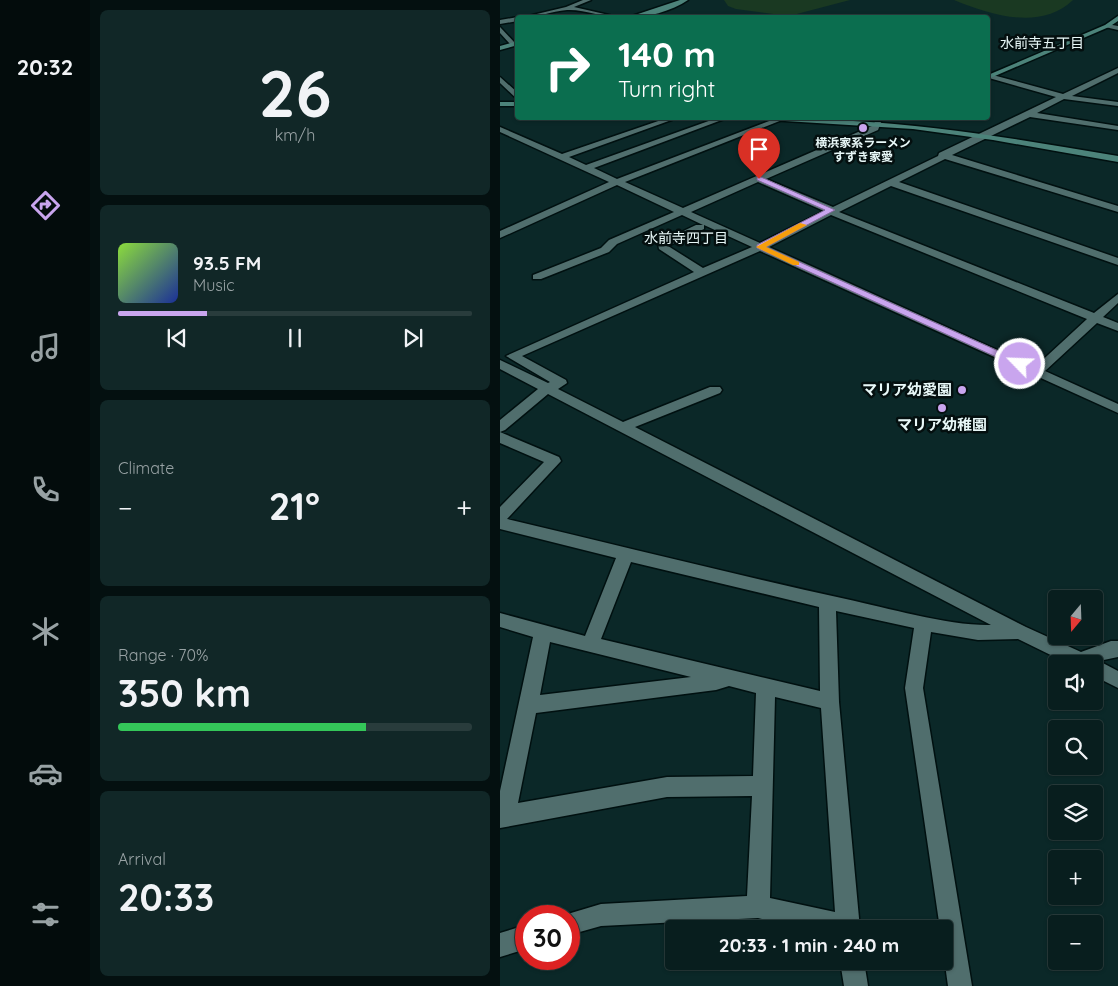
<!DOCTYPE html>
<meta charset="utf-8">
<style>
:root{--surface:#081e1e;--page:#112727;--text:#f1f3f6;--muted:#98a2a4;--line:#293c3c;--accent:#c9a5ee}
body{margin:0;font-family:Quicksand,"Noto Sans JP",sans-serif;background:var(--page);color:var(--text);height:100vh;display:flex;flex-direction:column;font-size:19px;white-space:nowrap}
*{box-sizing:border-box;margin:0}
p{font-size:16px;color:var(--muted)}
.icon{flex:none;width:28px;height:28px;fill:none;stroke:currentColor;stroke-width:2;stroke-linecap:round;stroke-linejoin:round}
.map{position:relative;flex:1;overflow:hidden}
.drawer{display:flex;flex-direction:column;gap:10px;padding:10px;background:#041010;width:410px}
.drawer>*{flex:none}
.top-card{position:absolute;left:15px;top:15px;width:475px;height:105px;border-radius:5px;box-shadow:0 1px 4px #0004,0 0 0 1px var(--line);background:#0b6e4f;color:#fff;overflow:hidden}
.needle{width:32px;rotate:199deg}
.buttons{position:absolute;left:548px;top:590px;display:grid;gap:10px}
.buttons a{display:grid;place-items:center;width:55px;height:55px;border-radius:5px;background:var(--surface);box-shadow:0 1px 4px #0004,0 0 0 1px var(--line);font-size:25px}
.speed{position:absolute;left:15px;top:905px;display:flex;gap:10px;font-size:25px;font-weight:700;text-align:center}
.speed>*{display:grid;place-content:center;width:65px;height:65px;border-radius:50%;background:var(--surface);box-shadow:0 1px 4px #0004,0 0 0 1px var(--line);line-height:1}
.speed .limit{border:8px solid #d22;background:#fff;color:#111}
.pin{position:absolute;display:grid;place-items:center;width:42px;height:42px;color:#fff;margin:-51px -21px;border-radius:50% 50% 50% 0;rotate:-45deg;box-shadow:0 0 5px #0007}
.pin .icon{rotate:45deg}
.me{position:absolute;width:55px;margin:-28px;rotate:294deg;stroke-linejoin:round;filter:drop-shadow(0 0 4px #0008)}
.turn{display:flex;align-items:center;gap:18px;height:105px;padding:0 20px;font-size:22px}
.turn .icon{width:65px;height:65px;stroke-width:2.5}
.turn b{display:block;font-size:35px;line-height:42px}
.big{font-size:38px;font-weight:700;line-height:1.1}
.drawer .card{flex:1;display:flex;flex-direction:column;justify-content:center;gap:8px;min-width:0;padding:0 18px;border-radius:8px;background:var(--page)}
.drawer .dial{align-items:center;gap:0}
.dial b{font-size:65px;line-height:1}
.song{display:flex;align-items:center;gap:15px}
.cover{width:60px;height:60px;border-radius:8px;background:linear-gradient(135deg,hsl(90 70% 55%),hsl(230 70% 35%))}
.played{height:5px;border-radius:2px;background:linear-gradient(90deg,var(--accent) 25%,var(--line) 25%)}
.keys{display:flex;justify-content:space-around;direction:ltr}
.heat{display:flex;justify-content:space-between;align-items:center;font-size:28px;direction:ltr}
.charge{height:8px;border-radius:4px;background:linear-gradient(90deg,#34c759 70%,var(--line) 0)}
.trip{position:absolute;left:165px;top:920px;width:288px;height:50px;border-radius:5px;background:var(--surface);box-shadow:0 1px 4px #0004,0 0 0 1px var(--line);font-weight:700;line-height:50px;text-align:center}
main{display:flex;flex:1;min-height:0}
.dock{display:flex;flex-direction:column;width:90px;justify-content:space-around;align-items:center;background:#030c0c;color:var(--muted)}
.dock .icon{width:35px;height:35px}
.dock .selected{color:var(--accent)}
.dock b{font-size:22px;color:var(--text)}
.map>svg:first-child{display:block}
</style>
<main>
<nav class="dock">
<b>20:32</b>
<svg class="icon selected" aria-label="directions" viewBox="0 0 24 24"><path d="M12 3l9 9-9 9-9-9zM9 14v-3h6M13 9l2 2-2 2"/></svg>
<svg class="icon" aria-label="music" viewBox="0 0 24 24"><path d="M9 18V5l10-2v13"/><circle cx="6" cy="18" r="3"/><circle cx="16" cy="16" r="3"/></svg>
<svg class="icon" aria-label="phone" viewBox="0 0 24 24"><path d="M5 4h4l2 5-3 2q2 4 5 5l2-3 5 2v4C11 20 4 13 5 4z"/></svg>
<svg class="icon" aria-label="climate" viewBox="0 0 24 24"><path d="M12 3v18M4 7l16 10M4 17L20 7"/></svg>
<svg class="icon" aria-label="car" viewBox="0 0 24 24"><path d="M5 17H2v-5l4-1 3-4h7l3 4 3 1v5h-3M9 17h6M6 11h13"/><circle cx="7" cy="17" r="2"/><circle cx="17" cy="17" r="2"/></svg>
<svg class="icon" aria-label="filters" viewBox="0 0 24 24"><path d="M4 7h16M4 17h16"/><circle cx="9" cy="7" r="2"/><circle cx="15" cy="17" r="2"/></svg>
</nav>
<section class="drawer">
<div class="card dial"><b>26</b><p>km/h</p></div>
<div class="card">
<div class="song"><i class="cover"></i><div><b>93.5 FM</b><p>Music</p></div></div>
<div class="played"></div>
<div class="keys"><svg class="icon" aria-label="previous" viewBox="0 0 24 24"><path d="M18 5L8 12l10 7zM5 5v14"/></svg><svg class="icon" aria-label="pause" viewBox="0 0 24 24"><path d="M8 5v14M16 5v14"/></svg><svg class="icon" aria-label="next" viewBox="0 0 24 24"><path d="M6 5l10 7-10 7zM19 5v14"/></svg></div>
</div>
<div class="card"><p>Climate</p>
<div class="heat"><a>−</a><b class="big">21°</b><a>+</a></div>
</div>
<div class="card"><p>Range · 70%</p><b class="big">350 km</b><div class="charge"></div></div>
<div class="card"><p>Arrival</p><b class="big">20:33</b></div>
</section>
<div class="map">
<svg width="618" height="986" viewBox="0 0 618 986">
<rect width="100%" height="100%" fill="#0b2828"/>
<!-- green -->
<path fill="#1a3922" d="M 224,0 L 350,0 L 289,16 L 236,9 L 228,6 Z
M 454,0 L 573,0 C 541,31 490,15 454,0 Z"/>
<g fill="none" stroke-linecap="round" stroke-linejoin="round">
<defs>
<path id="street" d="M 83,0 L 91,0 L 74,7 L 122,18 C 104,18 84,9 67,10 C 51,11 37,18 20,18 L 66,7 Z
M 18,17 L 18,21 L 0,24 L 0,20 Z
M 607,24 L 618,26 L 618,30 L 605,27 Z
M 0,27 L 15,43 L 15,45 L 11,45 L 0,33 Z
M 618,68 L 618,73 L 572,96 L 618,102 L 618,106 L 564,99 L 537,113 L 618,126 L 618,130 L 530,117 L 452,155 L 618,206 L 618,212 L 445,159 L 399,182 L 618,258 L 618,265 L 391,186 L 339,212 L 594,313 L 618,294 L 618,303 L 603,317 L 618,323 L 618,331 L 597,323 L 545,371 L 618,404 L 618,413 L 260,251 L 22,356 L 66,380 L 67,383 L 58,389 L 123,422 L 210,387 L 220,387 L 222,390 L 220,393 L 135,427 L 526,627 L 581,652 L 611,641 L 618,641 L 618,657 L 599,661 L 618,671 L 618,688 L 594,676 L 594,664 L 569,664 L 518,639 L 478,640 L 431,632 L 423,688 L 472,986 L 448,986 L 444,957 L 444,929 L 440,929 L 405,688 L 414,628 L 336,611 L 339,702 L 360,929 L 306,929 L 258,918 L 101,926 L 69,935 L 69,916 L 61,916 L 101,904 L 247,896 L 252,796 L 167,797 L 0,828 L 0,791 L 33,637 L 0,627 L 0,613 L 85,636 L 116,558 L 0,529 L 0,507 L 44,462 L 0,443 L 0,432 L 59,457 L 61,461 L 7,519 C 120,546 233,574 346,599 C 388,608 449,626 491,625 L 48,394 L 5,430 L 0,432 L 0,420 L 38,389 L 0,369 L 0,360 L 48,383 L 50,382 L 6,356 L 194,272 L 159,249 L 158,243 L 196,225 L 203,225 L 182,215 L 117,244 L 109,252 L 41,279 L 33,279 L 33,275 L 101,248 L 109,240 L 174,212 L 117,185 L 0,238 L 0,231 L 109,182 L 0,132 L 0,127 L 62,154 L 167,118 L 177,118 L 69,157 L 86,165 L 217,118 L 227,118 L 94,168 L 117,179 L 277,118 L 287,118 L 125,182 L 183,208 L 372,126 L 375,122 L 381,122 L 378,130 L 266,179 L 333,207 L 438,156 L 439,153 L 556,97 L 489,78 L 489,74 L 563,94 ZM 258,182 L 324,211 L 260,243 L 191,212 ZM 331,215 L 587,319 L 535,367 L 269,247 ZM 204,225 L 252,247 L 203,268 L 168,246 L 204,229 ZM 131,562 L 319,607 L 320,691 L 101,639 ZM 50,642 L 191,677 L 40,695 ZM 229,686 L 256,693 L 253,776 L 167,777 L 18,803 L 36,713 L 216,690 ZM 275,697 L 321,708 L 335,912 L 270,898 Z
M 0,77 L 18,93 L 18,100 L 0,83 Z
M 26,925 L 26,949 L 0,957 L 0,933 Z
M 340,961 L 364,961 L 368,986 L 344,986 Z"/>
<path id="secondary" d="M 180,0 L 188,0 C 172,11 146,18 126,18 Z
M 618,16 L 618,21 L 609,27 L 488,79 L 488,75 L 605,25 Z
M 18,41 L 18,45 L 0,50 L 0,46 Z
M 0,102 L 18,102 L 18,106 L 0,106 Z
M 265,118 C 293,114 324,119 353,121 C 442,126 530,141 618,156 L 618,162 L 493,140 L 413,129 L 269,120 Z"/>
</defs>
<!-- street casing -->
<use href="#street" stroke="#001010" stroke-width="3"/>
<!-- secondary casing -->
<use href="#secondary" stroke="#001010" stroke-width="3"/>
<!-- street -->
<use href="#street" fill="#506e6d" fill-rule="evenodd"/>
<!-- secondary -->
<use href="#secondary" fill="#4c837a" fill-rule="evenodd"/>
</g>
<!-- route -->
<path fill="#c9a5ee" stroke="#836b9b" d="M 257,177 L 261,177 L 335,210 L 266,247 L 523,362 L 523,366 L 516,366 L 257,248 L 257,245 L 325,210 L 257,180 Z"/>
<!-- slow -->
<path fill="#f59e0b" d="M 300,223 L 307,225 L 266,247 L 299,262 L 299,265 L 293,265 L 256,247 Z"/>
<!-- markers -->
<g fill="#c9a5ee" stroke="#040f0f" stroke-width="2">
<circle cx="363" cy="128" r="5"/>
<circle cx="462" cy="390" r="5"/>
<circle cx="442" cy="408" r="5"/>
</g>
<g text-anchor="middle" stroke-width="5" stroke-linejoin="round" paint-order="stroke">
<!-- far-poi labels -->
<g font-size="12" font-weight="bold" fill="#e8f8f8" stroke="#040f0f">
<text x="363" y="147">横浜家系ラーメン<tspan x="363" dy="14">すずき家愛</tspan></text>
</g>
<!-- far-neighbourhood labels -->
<g font-size="14" fill="#e8f8f8" stroke="#040f0f">
<text x="542" y="48">水前寺五丁目</text>
<text x="186" y="243">水前寺四丁目</text>
</g>
<!-- poi labels -->
<g font-size="15" font-weight="bold" fill="#e8f8f8" stroke="#040f0f" text-anchor="end">
<text x="452" y="395">マリア幼愛園</text>
<text x="442" y="430" text-anchor="middle">マリア幼稚園</text>
</g>
</g>
</svg>
<div class="buttons">
<a><svg class="needle" viewBox="-14 -14 28 28"><path d="M0-13l5 13h-10z" fill="#e53935"/><path d="M0 13l5-13h-10z" fill="#98a2a4"/></svg></a>
<a><svg class="icon" aria-label="sound" viewBox="0 0 24 24"><path d="M4 9h4l5-4v14l-5-4H4zM17 9q2 3 0 6"/></svg></a>
<a><svg class="icon" aria-label="search" viewBox="0 0 24 24"><circle cx="10" cy="10" r="6"/><path d="M15 15l6 6"/></svg></a>
<a><svg class="icon" aria-label="layers" viewBox="0 0 24 24"><path d="M12 4l9 5-9 5-9-5zM3 14l9 5 9-5"/></svg></a>
<a>+</a>
<a>−</a>
</div>
<div class="speed"><div class="limit">30</div></div>
<div class="pin" style="left:259px;top:179px;background:#d93025"><svg class="icon" aria-label="arrive" viewBox="0 0 24 24"><path d="M6 21V4h12l-3 4 3 4H6"/></svg></div>
<svg class="me" style="left:520px;top:364px" viewBox="-20 -20 40 40"><circle r="17" fill="#c9a5ee" stroke="#fff" stroke-width="3"/><path d="M0-11L8 9 0 5-8 9z" fill="#fff"/></svg>
<div class="trip">20:33 · 1 min · 240 m</div>
<div class="top-card">
<div class="turn"><svg class="icon" aria-label="right" viewBox="0 0 24 24"><path d="M7 20v-9h11M14 6l5 5-5 5"/></svg><div><b>140 m</b>Turn right</div></div>
</div>
</div>
</main>
